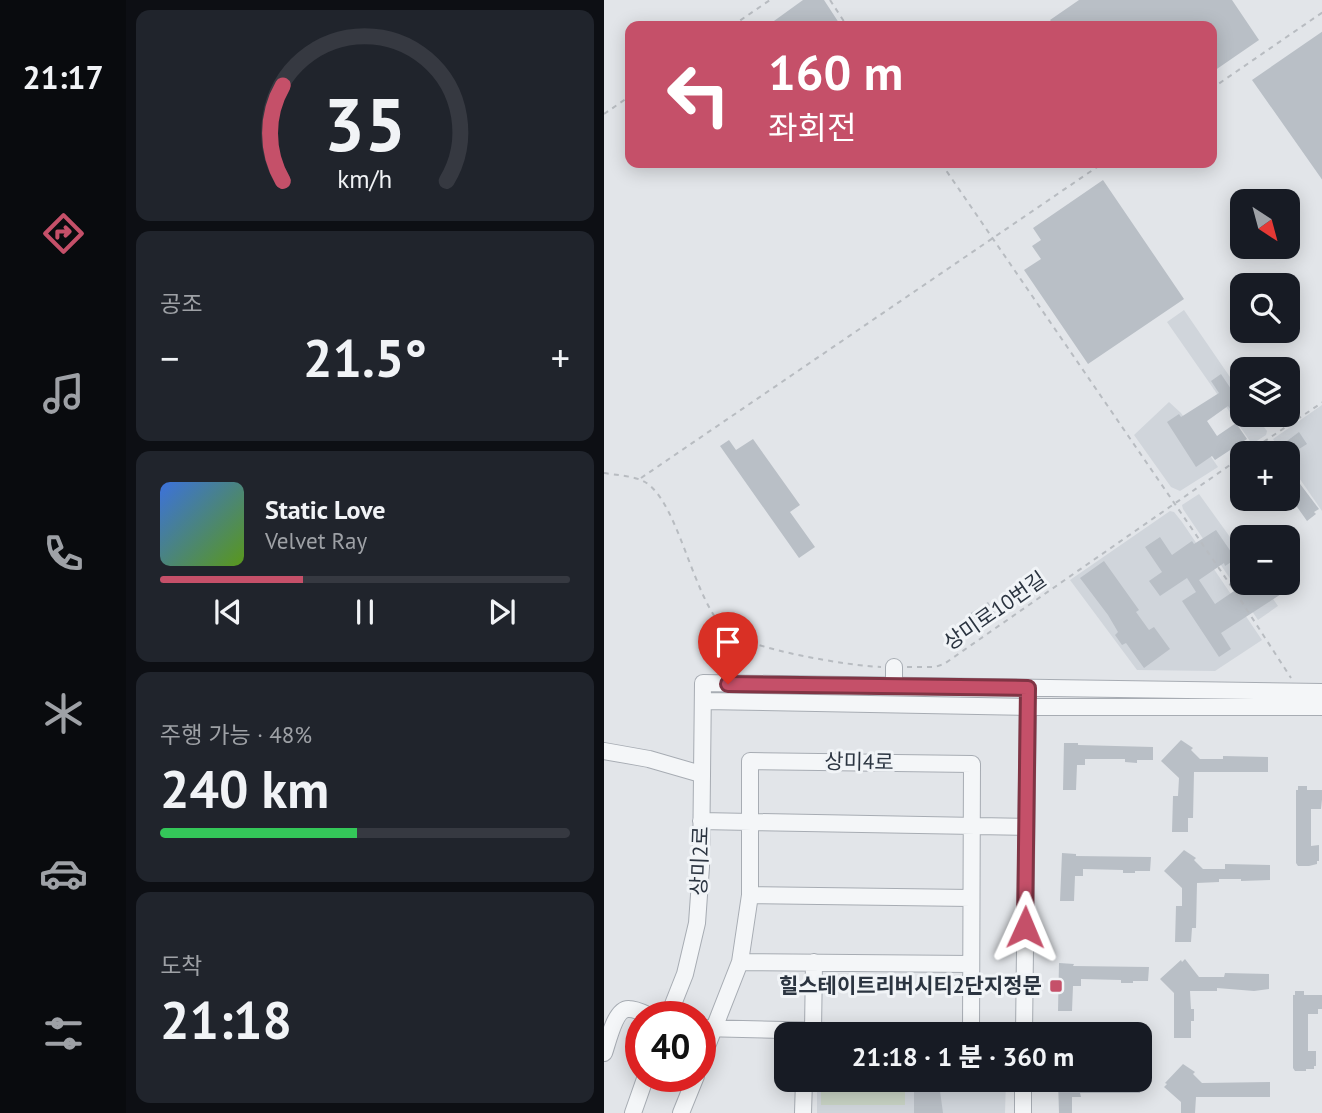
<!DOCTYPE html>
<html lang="ko">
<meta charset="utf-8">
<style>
:root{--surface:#171b24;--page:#20242c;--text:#f1f3f6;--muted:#9ea1a6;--line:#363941;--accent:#c55069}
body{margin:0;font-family:"PT Sans","Noto Sans KR",sans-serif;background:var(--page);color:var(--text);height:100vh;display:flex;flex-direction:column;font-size:26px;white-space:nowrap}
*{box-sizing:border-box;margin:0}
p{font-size:23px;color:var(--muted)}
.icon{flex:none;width:38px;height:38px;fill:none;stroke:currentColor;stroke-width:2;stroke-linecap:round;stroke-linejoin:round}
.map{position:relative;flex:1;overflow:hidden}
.sheet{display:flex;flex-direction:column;gap:10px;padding:10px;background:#0d0f14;width:478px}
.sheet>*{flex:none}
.guide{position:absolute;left:21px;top:21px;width:592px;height:147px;border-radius:14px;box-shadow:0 4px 18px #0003;background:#c55069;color:#fff;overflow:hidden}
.needle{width:46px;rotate:144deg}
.buttons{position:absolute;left:626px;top:189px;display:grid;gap:14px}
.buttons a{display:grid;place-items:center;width:70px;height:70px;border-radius:14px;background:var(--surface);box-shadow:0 4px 18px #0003;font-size:35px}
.speed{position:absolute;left:21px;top:1001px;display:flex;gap:14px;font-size:35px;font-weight:700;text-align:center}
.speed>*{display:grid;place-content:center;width:91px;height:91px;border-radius:50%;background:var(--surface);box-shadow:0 4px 18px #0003;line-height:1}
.speed .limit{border:10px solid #d22;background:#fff;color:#111}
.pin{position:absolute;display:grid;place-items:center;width:60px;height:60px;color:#fff;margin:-72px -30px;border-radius:50% 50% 50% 0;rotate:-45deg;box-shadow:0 0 7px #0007}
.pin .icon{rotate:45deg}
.me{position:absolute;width:77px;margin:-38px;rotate:1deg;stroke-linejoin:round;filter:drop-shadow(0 0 5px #0008)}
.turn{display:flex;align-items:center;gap:24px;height:147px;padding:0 28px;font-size:32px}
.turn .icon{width:91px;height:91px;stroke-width:2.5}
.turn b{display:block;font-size:49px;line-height:60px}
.big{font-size:52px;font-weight:800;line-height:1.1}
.sheet .widget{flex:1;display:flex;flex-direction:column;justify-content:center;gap:10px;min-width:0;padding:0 24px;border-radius:14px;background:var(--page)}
.sheet .dial{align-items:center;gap:0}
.dial svg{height:182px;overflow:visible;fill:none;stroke:var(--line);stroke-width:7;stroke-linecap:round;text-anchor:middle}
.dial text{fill:var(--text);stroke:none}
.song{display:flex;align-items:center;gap:21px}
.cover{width:84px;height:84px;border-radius:10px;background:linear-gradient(135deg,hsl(220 70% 55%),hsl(90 70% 35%))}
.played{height:7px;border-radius:4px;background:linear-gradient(90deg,var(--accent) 35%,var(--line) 35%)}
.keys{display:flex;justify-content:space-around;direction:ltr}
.heat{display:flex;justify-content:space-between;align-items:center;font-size:38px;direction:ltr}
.charge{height:10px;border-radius:5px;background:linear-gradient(90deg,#34c759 48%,var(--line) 0)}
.trip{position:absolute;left:170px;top:1022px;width:378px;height:70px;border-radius:14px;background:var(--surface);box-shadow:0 4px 18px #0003;font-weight:800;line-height:70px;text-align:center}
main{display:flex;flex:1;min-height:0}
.menu{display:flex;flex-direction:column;width:126px;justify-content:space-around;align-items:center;background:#090b0e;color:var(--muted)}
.menu .icon{width:49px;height:49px}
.menu .current{color:var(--accent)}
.menu b{font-size:32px;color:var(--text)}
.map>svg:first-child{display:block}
</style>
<main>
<nav class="menu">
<b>21:17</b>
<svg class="icon current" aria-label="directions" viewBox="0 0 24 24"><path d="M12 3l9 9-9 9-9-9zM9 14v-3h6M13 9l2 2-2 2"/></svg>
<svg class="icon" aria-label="music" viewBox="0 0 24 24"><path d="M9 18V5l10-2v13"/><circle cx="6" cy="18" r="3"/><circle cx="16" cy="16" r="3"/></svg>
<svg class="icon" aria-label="phone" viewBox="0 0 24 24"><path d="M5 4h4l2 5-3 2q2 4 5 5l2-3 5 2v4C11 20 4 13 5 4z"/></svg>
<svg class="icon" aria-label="climate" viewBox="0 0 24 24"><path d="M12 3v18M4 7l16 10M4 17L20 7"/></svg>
<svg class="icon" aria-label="car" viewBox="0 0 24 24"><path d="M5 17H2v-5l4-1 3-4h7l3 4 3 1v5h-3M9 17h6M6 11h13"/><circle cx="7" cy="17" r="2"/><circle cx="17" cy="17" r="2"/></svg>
<svg class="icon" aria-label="filters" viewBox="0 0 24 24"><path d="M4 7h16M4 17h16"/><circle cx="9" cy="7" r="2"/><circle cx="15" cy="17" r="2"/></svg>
</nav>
<section class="sheet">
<div class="widget dial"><svg viewBox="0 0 100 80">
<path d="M14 69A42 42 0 1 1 86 69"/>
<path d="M14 69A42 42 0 0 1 14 27" stroke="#c55069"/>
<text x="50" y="56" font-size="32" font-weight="700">35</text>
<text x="50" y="72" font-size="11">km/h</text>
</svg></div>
<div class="widget"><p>공조</p>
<div class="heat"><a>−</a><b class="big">21.5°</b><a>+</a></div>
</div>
<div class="widget">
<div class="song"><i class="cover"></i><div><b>Static Love</b><p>Velvet Ray</p></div></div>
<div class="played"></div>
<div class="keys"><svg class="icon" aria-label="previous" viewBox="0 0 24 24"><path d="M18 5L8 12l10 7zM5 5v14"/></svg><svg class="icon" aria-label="pause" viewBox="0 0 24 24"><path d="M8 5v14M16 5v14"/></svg><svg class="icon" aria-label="next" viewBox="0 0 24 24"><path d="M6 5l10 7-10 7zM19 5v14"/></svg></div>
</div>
<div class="widget"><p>주행 가능 · 48%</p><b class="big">240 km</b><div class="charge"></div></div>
<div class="widget"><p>도착</p><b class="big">21:18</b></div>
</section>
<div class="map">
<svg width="719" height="1113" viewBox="0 0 719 1113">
<rect width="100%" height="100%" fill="#e2e5e9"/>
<!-- built -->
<path fill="#d0d5db" d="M 580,310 L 639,396 L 639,415 L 651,415 L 663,431 L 662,435 L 648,444 L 563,322 Z
M 565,402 L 577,413 L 614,467 L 576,491 L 567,487 L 530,435 Z
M 718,405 L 718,511 L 684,462 L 684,453 L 678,453 L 669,439 Z
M 595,494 L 639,555 L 639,583 L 658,583 L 674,606 L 654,620 L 579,509 L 578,505 Z
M 566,511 L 570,512 L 578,522 L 658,640 L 611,671 L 533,670 L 466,580 Z
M 213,1080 L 402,1080 L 401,1113 L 213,1113 Z"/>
<!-- green -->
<path fill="#c8d3c4" d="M 217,1080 L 301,1080 L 301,1105 L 217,1105 Z"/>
<!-- building -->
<path fill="#b9bfc6" d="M 199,0 L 220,0 L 237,26 L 163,26 Z
M 475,0 L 628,0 L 655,40 L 607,73 L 607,26 L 451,26 L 446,20 Z
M 719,31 L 719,181 L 648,80 Z
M 499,180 L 580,299 L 484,364 L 420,270 L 437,259 L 428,246 L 437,240 L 429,228 Z
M 617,374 L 637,404 L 627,410 L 624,406 L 603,421 L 613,436 L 632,423 L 643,439 L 611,460 L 608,456 L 592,467 L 563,422 L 575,414 L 577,417 L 615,393 L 607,381 Z
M 695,432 L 703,444 L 684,456 L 683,441 Z
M 149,439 L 196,505 L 186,512 L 211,547 L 195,558 L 116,446 L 125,440 L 132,450 Z
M 684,468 L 715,509 L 710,512 L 712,514 L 703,521 L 684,494 Z
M 612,530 L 632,559 L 621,566 L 620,563 L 595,580 L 611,604 L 636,587 L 633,583 L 694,583 L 617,633 L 627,649 L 615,657 L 578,601 L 592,592 L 583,578 L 556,596 L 545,581 L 558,572 L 541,547 L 556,537 L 568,555 L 588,541 L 590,544 Z
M 500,561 L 535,610 L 532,612 L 545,630 L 550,627 L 566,649 L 540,668 L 522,643 L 518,645 L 511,635 L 514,632 L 504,615 L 476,578 Z
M 384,602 L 392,615 L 371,629 L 362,616 Z
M 577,740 L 589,748 L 587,750 L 596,759 L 619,759 L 619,756 L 664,757 L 664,772 L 590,772 L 589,818 L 584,818 L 584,832 L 568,832 L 569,796 L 574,796 L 575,778 L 557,761 Z
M 460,743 L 474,743 L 474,745 L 549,747 L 549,760 L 533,760 L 533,763 L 521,762 L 521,759 L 481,759 L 481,765 L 473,765 L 472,790 L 459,790 Z
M 694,786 L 703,786 L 703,790 L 719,790 L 717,809 L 707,809 L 707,846 L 715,845 L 715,861 L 713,861 L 713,864 L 705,866 L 694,866 L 692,863 L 692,790 L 694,790 Z
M 580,850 L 592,858 L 590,860 L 599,869 L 621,869 L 621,864 L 666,865 L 666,880 L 637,881 L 637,879 L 615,879 L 615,882 L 593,883 L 592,928 L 588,928 L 587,942 L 571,942 L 572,906 L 578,906 L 578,888 L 560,871 Z
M 458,853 L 472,854 L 472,856 L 547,857 L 546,871 L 531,871 L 531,873 L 519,873 L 519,870 L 479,869 L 479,876 L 471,876 L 470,901 L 456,901 Z
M 581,959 L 595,977 L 620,977 L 621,973 L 665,974 L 665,989 L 650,991 L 613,988 L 613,991 L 586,991 L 587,1009 L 590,1009 L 590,1021 L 587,1021 L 587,1038 L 570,1038 L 570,993 L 556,979 L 577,960 L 578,962 Z
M 455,963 L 470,964 L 469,966 L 545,967 L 544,981 L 529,981 L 529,983 L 517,983 L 517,980 L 477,979 L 477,986 L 469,986 L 468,1011 L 454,1011 Z
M 691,991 L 700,991 L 700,995 L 719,995 L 719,1009 L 714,1009 L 714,1014 L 704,1014 L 704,1051 L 712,1051 L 712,1066 L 710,1066 L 710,1069 L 702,1069 L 702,1071 L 691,1071 L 689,1068 L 689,995 L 691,995 Z
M 579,1064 L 591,1072 L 589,1074 L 598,1083 L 666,1082 L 666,1097 L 592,1097 L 591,1113 L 577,1113 L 577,1102 L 560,1087 L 563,1084 L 561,1083 Z
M 310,1080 L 352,1080 L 353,1087 L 336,1091 L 339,1113 L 310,1113 Z
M 454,1080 L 536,1080 L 536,1093 L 476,1093 L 477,1097 L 468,1097 L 468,1113 L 455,1113 Z"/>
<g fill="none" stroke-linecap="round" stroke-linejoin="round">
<defs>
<path id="minor" d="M 290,686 L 290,667
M 100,701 L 425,707 L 719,707
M 0,751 L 45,759 L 97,774
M 97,821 L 422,827
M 146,895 L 367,898
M 136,962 L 367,964
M 64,1017 L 81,974 L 93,923 L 97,867 L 99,683 L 719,692
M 96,1028 L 352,1034
M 209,1031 L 210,962
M 420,1034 L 424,697
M 0,1053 C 4,1042 11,1008 25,1009 C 33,1009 41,1014 48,1017
M 96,1064 L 136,962 L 146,895 L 146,761 L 368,764 L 367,1034
M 29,1113 L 42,1076
M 77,1113 L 92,1076
M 199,1113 L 200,1080
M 419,1113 L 419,1080"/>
</defs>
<!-- minor casing -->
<use href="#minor" stroke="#a7acb3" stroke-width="18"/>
<!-- path -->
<path stroke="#b8bcc1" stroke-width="2" stroke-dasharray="5 5" stroke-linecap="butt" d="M 226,0 L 243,26
M 128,26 L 166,0
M 607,89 L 719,12
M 0,114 L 26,96
M 337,163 L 634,596 L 687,678
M 643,453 L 719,402
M 0,473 C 12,475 31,476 41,482 C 75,502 89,601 122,630 C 143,649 246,666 277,667
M 37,478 L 499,163
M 303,667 L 331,667 L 340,664 L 639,456"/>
<!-- minor -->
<use href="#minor" stroke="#f4f6f8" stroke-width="16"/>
</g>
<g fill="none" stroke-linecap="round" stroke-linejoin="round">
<defs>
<path id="route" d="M 124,684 L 424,688 L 421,927"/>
</defs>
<!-- route casing -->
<use href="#route" stroke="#803444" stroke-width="18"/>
<!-- route -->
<use href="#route" stroke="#c55069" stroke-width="12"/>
</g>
<!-- markers -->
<rect fill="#c55069" stroke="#f1f4f7" stroke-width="2.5" x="445" y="979" width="14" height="14" rx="3.5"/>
<g text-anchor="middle" stroke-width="6" stroke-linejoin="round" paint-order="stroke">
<!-- street labels -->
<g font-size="21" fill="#2b3440" stroke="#f1f4f7">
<text transform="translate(391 611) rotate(-35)" y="7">상미로10번길</text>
<text transform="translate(255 762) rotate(1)" y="7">상미4로</text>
<text transform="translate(96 861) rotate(-88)" y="7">상미2로</text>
</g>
<!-- poi labels -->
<g font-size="21" font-weight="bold" fill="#2b3440" stroke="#f1f4f7" text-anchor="end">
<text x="438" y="993">힐스테이트리버시티2단지정문</text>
</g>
</g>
</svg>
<div class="buttons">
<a><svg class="needle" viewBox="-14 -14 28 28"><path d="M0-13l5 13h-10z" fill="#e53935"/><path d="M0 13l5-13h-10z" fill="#9ea1a6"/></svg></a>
<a><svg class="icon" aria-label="search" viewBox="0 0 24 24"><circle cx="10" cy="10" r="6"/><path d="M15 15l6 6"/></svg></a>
<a><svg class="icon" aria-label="layers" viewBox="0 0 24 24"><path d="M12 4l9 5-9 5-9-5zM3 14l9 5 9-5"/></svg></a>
<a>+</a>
<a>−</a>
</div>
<div class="speed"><div class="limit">40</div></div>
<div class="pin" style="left:124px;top:684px;background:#d93025"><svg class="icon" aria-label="arrive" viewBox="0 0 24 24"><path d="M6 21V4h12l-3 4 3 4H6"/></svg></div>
<svg class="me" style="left:421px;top:927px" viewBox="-20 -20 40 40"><path d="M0-17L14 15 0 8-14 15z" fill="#c55069" stroke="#fff" stroke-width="4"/></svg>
<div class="trip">21:18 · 1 분 · 360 m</div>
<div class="guide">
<div class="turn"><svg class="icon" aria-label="left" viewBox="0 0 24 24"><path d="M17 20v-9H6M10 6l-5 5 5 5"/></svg><div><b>160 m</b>좌회전</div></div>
</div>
</div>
</main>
